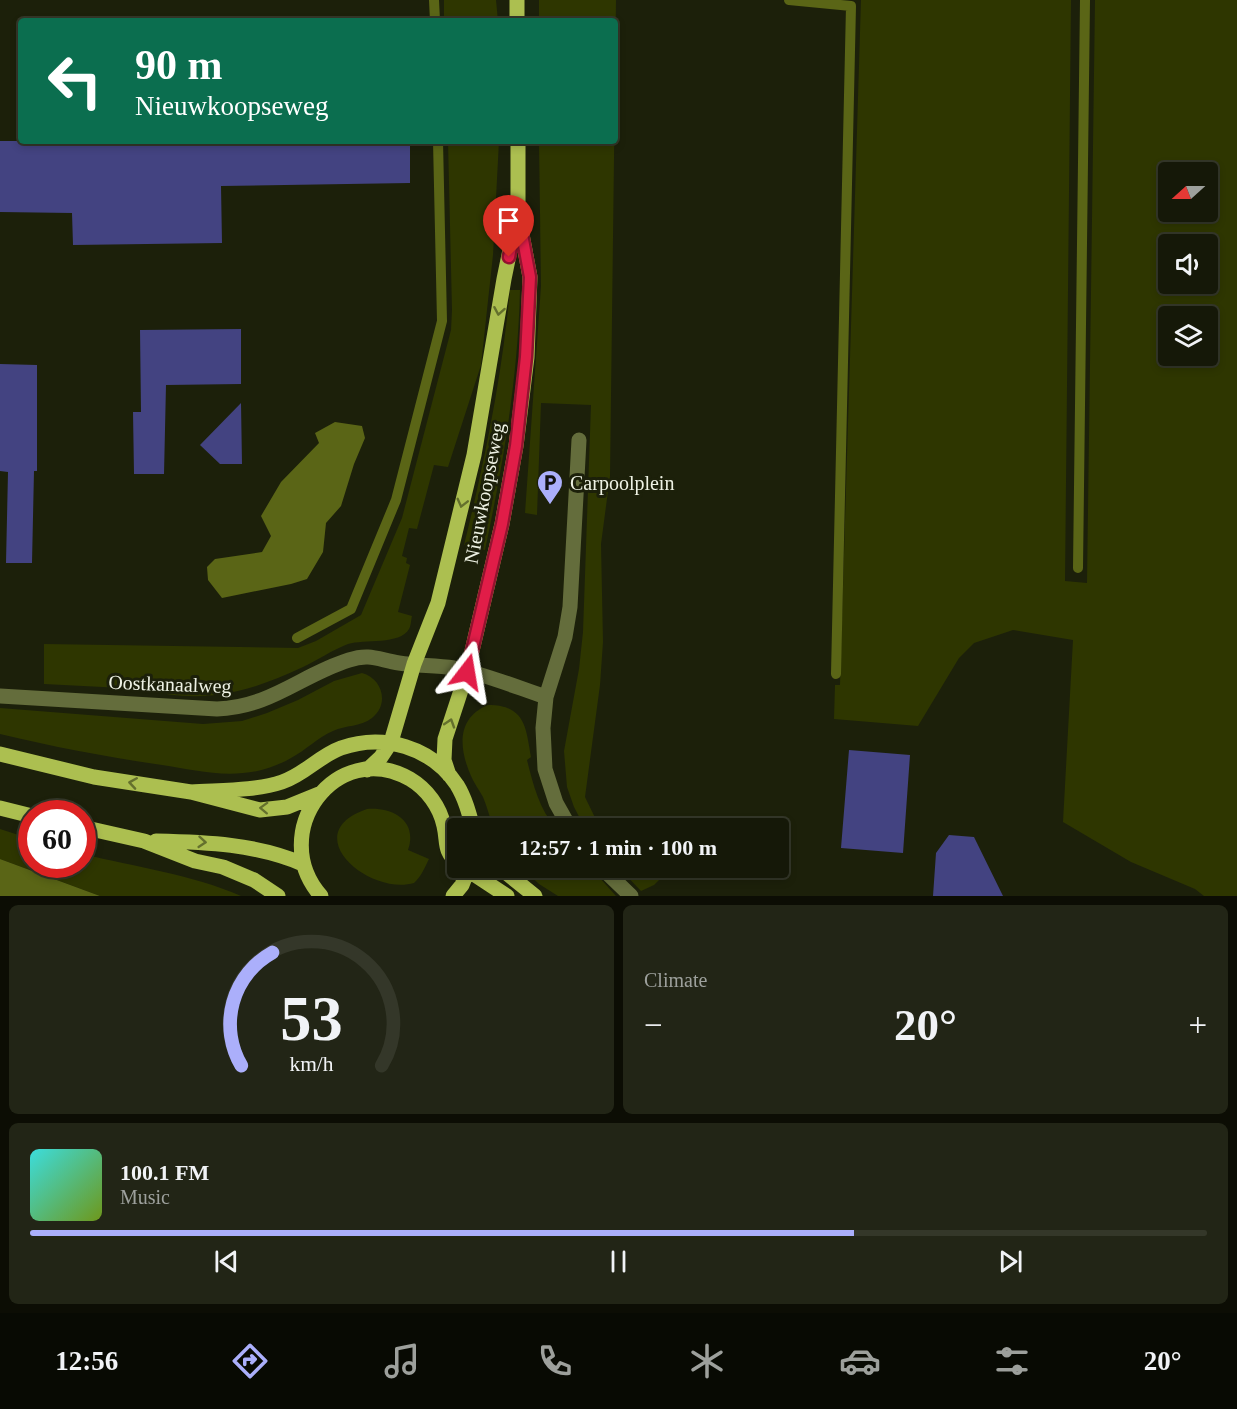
<!DOCTYPE html>
<meta charset="utf-8">
<style>
:root{--surface:#151808;--page:#222516;--text:#f1f3f6;--muted:#9da09c;--line:#343729;--accent:#abaffb}
body{margin:0;font-family:Georgia,serif;background:var(--page);color:var(--text);height:100vh;display:flex;flex-direction:column;font-size:22px;white-space:nowrap}
*{box-sizing:border-box;margin:0}
p{font-size:20px;color:var(--muted)}
.icon{flex:none;width:33px;height:33px;fill:none;stroke:currentColor;stroke-width:2;stroke-linecap:round;stroke-linejoin:round}
.map{position:relative;height:896px;overflow:hidden}
.details{display:flex;flex-direction:column;gap:9px;padding:9px;background:#0c0d04;flex:1}
.details>*{flex:none}
.banner{position:absolute;left:18px;top:18px;width:600px;height:126px;border-radius:6px;box-shadow:0 3px 9px #0003,0 0 0 2px var(--line);background:#0b6e4f;color:#fff;overflow:hidden}
.needle{width:39px;rotate:249deg}
.buttons{position:absolute;left:1158px;top:162px;display:grid;gap:12px}
.buttons a{display:grid;place-items:center;width:60px;height:60px;border-radius:6px;background:var(--surface);box-shadow:0 3px 9px #0003,0 0 0 2px var(--line);font-size:30px}
.speed{position:absolute;left:18px;top:800px;display:flex;gap:12px;font-size:30px;font-weight:700;text-align:center}
.speed>*{display:grid;place-content:center;width:78px;height:78px;border-radius:50%;background:var(--surface);box-shadow:0 3px 9px #0003,0 0 0 2px var(--line);line-height:1}
.speed .limit{border:9px solid #d22;background:#fff;color:#111}
.pin{position:absolute;display:grid;place-items:center;width:51px;height:51px;color:#fff;margin:-62px -26px;border-radius:50% 50% 50% 0;rotate:-45deg;box-shadow:0 0 6px #0007}
.pin .icon{rotate:45deg}
.me{position:absolute;width:66px;margin:-33px;rotate:14deg;stroke-linejoin:round;filter:drop-shadow(0 0 4px #0008)}
.turn{display:flex;align-items:center;gap:21px;height:126px;padding:0 18px;font-size:27px}
.turn .icon{width:78px;height:78px;stroke-width:2.5}
.turn b{display:block;font-size:42px;line-height:51px}
.big{font-size:45px;font-weight:700;line-height:1.1}
.details .card{flex:1;display:flex;flex-direction:column;justify-content:center;gap:9px;min-width:0;padding:0 21px;border-radius:9px;background:var(--page)}
.details .dial{align-items:center;gap:0}
.dial svg{height:156px;overflow:visible;fill:none;stroke:var(--line);stroke-width:7;stroke-linecap:round;text-anchor:middle}
.dial text{fill:var(--text);stroke:none}
.song{display:flex;align-items:center;gap:18px}
.cover{width:72px;height:72px;border-radius:9px;background:linear-gradient(135deg,hsl(180 70% 55%),hsl(80 70% 35%))}
.played{height:6px;border-radius:3px;background:linear-gradient(90deg,var(--accent) 70%,var(--line) 70%)}
.keys{display:flex;justify-content:space-around;direction:ltr}
.heat{display:flex;justify-content:space-between;align-items:center;font-size:33px;direction:ltr}
.details .tiles{flex:1;display:grid;gap:9px;grid-template-columns:1fr 1fr}
.card:last-child{grid-column:span 2}
.trip{position:absolute;left:447px;top:818px;width:342px;height:60px;border-radius:6px;background:var(--surface);box-shadow:0 3px 9px #0003,0 0 0 2px var(--line);font-weight:700;line-height:60px;text-align:center}
.tab-bar{display:flex;height:96px;justify-content:space-around;align-items:center;background:#080a03;color:var(--muted)}
.tab-bar .icon{width:42px;height:42px}
.tab-bar .selected{color:var(--accent)}
.tab-bar b{font-size:27px;color:var(--text)}
.map>svg:first-child{display:block}
</style>
<div class="map">
<svg width="1237" height="896" viewBox="0 0 1237 896">
<rect width="100%" height="100%" fill="#1c200a"/>
<!-- green -->
<path fill="#2e3600" fill-rule="evenodd" d="M 444,0 L 496,0 L 498,21 L 444,21 Z
M 539,0 L 616,0 L 610,476 L 601,544 L 603,642 L 600,685 L 585,797 L 600,828 L 585,828 L 574,807 L 567,787 L 564,751 L 579,669 L 583,632 L 591,405 L 541,403 L 537,515 L 525,513 L 541,286 L 539,141 L 615,141 L 615,21 L 539,21 Z
M 861,0 L 1071,0 L 1065,581 L 1087,583 L 1095,0 L 1237,0 L 1237,896 L 1204,896 L 1195,889 L 1131,862 L 1063,822 L 1073,640 L 1013,630 L 974,643 L 959,658 L 918,726 L 834,719 L 835,685 L 840,685 ZM 1168,172 L 1208,172 L 1208,212 L 1168,212 ZM 1168,244 L 1208,244 L 1208,284 L 1168,284 ZM 1168,316 L 1208,316 L 1208,356 L 1168,356 Z
M 448,141 L 499,141 L 493,255 L 481,365 L 448,467 L 434,465 L 417,529 L 409,528 L 402,556 L 407,558 L 406,563 L 410,565 L 398,612 L 412,616 C 411,620 411,626 409,629 C 400,645 364,639 348,644 C 332,650 318,660 303,667 C 247,693 204,705 142,689 L 44,684 L 44,644 L 298,648 L 316,641 L 361,615 L 402,518 L 451,330 L 452,310 Z
M 510,290 L 520,290 C 518,378 503,465 485,550 L 464,545 C 485,460 502,376 510,290 Z
M 362,673 C 382,678 390,704 372,718 C 360,727 346,725 333,731 C 317,738 306,750 291,758 C 277,766 260,772 243,773 C 217,776 188,769 162,765 C 107,757 54,747 0,734 L 0,708 L 203,724 L 242,721 L 267,713 L 298,700 L 334,681 Z
M 488,705 C 525,705 526,727 531,757 L 527,760 C 533,784 539,809 556,828 L 493,828 C 490,817 487,807 483,797 C 479,790 474,783 471,776 C 459,749 456,718 488,705 Z
M 367,809 C 393,807 418,821 408,850 L 429,859 C 425,867 421,877 414,883 C 368,896 296,833 367,809 Z
M 0,829 L 31,839 L 32,864 L 82,864 L 83,854 C 135,867 191,874 241,896 L 100,896 L 0,859 Z
M 521,867 L 590,867 L 616,896 L 558,896 L 539,884 Z
M 618,867 L 641,867 L 659,880 L 654,885 L 641,891 Z"/>
<!-- water -->
<path fill="#5a6516" d="M 335,422 L 362,426 L 365,438 L 354,464 L 341,506 L 326,523 L 323,552 L 307,579 L 291,584 L 222,598 L 208,580 L 207,567 L 215,559 L 262,552 L 271,536 L 261,516 L 281,482 L 319,443 L 315,433 Z
M 0,859 L 100,896 L 0,896 Z"/>
<g fill="none" stroke-linecap="round" stroke-linejoin="round">
<!-- stream -->
<path stroke="#5a6516" stroke-width="10" d="M 434,0 L 435,21
M 789,0 L 851,6 L 836,674
M 1078,568 L 1085,0
M 297,638 L 351,609 L 396,500 L 442,321 L 438,141"/>
</g>
<!-- building -->
<path fill="#434381" d="M 0,141 L 410,141 L 410,183 L 221,186 L 222,243 L 73,245 L 72,213 L 0,212 Z
M 241,329 L 241,384 L 166,385 L 164,474 L 134,474 L 133,412 L 141,412 L 140,330 Z
M 0,364 L 37,365 L 37,471 L 34,471 L 32,563 L 6,563 L 8,472 L 0,471 Z
M 241,403 L 242,464 L 220,464 L 200,445 Z
M 849,750 L 910,755 L 903,853 L 841,848 Z
M 949,835 L 974,837 L 1003,896 L 933,896 L 936,853 Z"/>
<g fill="none" stroke-linecap="round" stroke-linejoin="round">
<!-- minor -->
<path stroke="#646d3c" stroke-width="15" d="M 0,696 L 217,709 C 271,707 301,675 349,660 C 370,653 379,660 399,663 C 417,666 435,665 454,668 C 485,674 516,687 546,697
M 570,828 L 556,803 L 545,769 L 543,728 L 546,697 L 565,637 L 570,607 L 579,440
M 601,867 L 631,896"/>
<!-- primary -->
<path stroke="#acbf50" stroke-width="15" d="M 517,0 L 517,21
M 0,754 L 94,777 L 191,792 L 260,810 L 287,807 L 319,794
M 367,770 L 381,757 L 391,742 L 414,664 L 438,603 L 474,455 L 504,279 L 516,221
M 449,775 L 444,760 L 445,739 L 467,672 L 502,524 L 516,446 L 527,357 L 530,277 L 518,213 L 518,141
M 191,792 C 219,790 255,791 282,782 C 304,775 319,756 341,748 C 383,733 432,747 457,785 C 465,798 469,813 473,828
M 0,808 L 32,816
M 82,827 L 144,841 L 195,861 L 223,867 L 254,880 L 278,896
M 156,841 C 206,842 257,844 303,864
M 463,867 L 507,896
M 499,867 L 535,896
M 321,896 C 266,833 336,737 410,779 C 427,789 440,807 444,826 C 448,843 443,850 458,863
M 453,896 L 462,885 L 469,867"/>
</g>
<!-- one-way arrows -->
<defs><path id="oneway-chevron" d="M-2-3.5L2.5 0L-2 3.5" fill="none" stroke-width="1.6" stroke-linecap="round" stroke-linejoin="round" transform="scale(1.5)"/></defs>
<g stroke="#64702d">
<use href="#oneway-chevron" transform="translate(499 311) rotate(100)"/>
<use href="#oneway-chevron" transform="translate(462 503) rotate(104)"/>
<use href="#oneway-chevron" transform="translate(450 723) rotate(-72)"/>
<use href="#oneway-chevron" transform="translate(133 783) rotate(-171)"/>
<use href="#oneway-chevron" transform="translate(264 808) rotate(-178)"/>
<use href="#oneway-chevron" transform="translate(202 842) rotate(5)"/>
</g>
<g fill="none" stroke-linecap="round" stroke-linejoin="round">
<defs>
<path id="route" d="M 467,672 L 502,524 L 516,446 L 526,357 L 530,277 L 518,213 L 509,257"/>
</defs>
<!-- route casing -->
<use href="#route" stroke="#92132f" stroke-width="15"/>
<!-- route -->
<use href="#route" stroke="#e11d48" stroke-width="10"/>
</g>
<!-- icons -->
<defs>
<symbol id="parking-pin" viewBox="-11 -11 22 30"><path d="M0 17L-7.5 6A9.5 9.5 0 1 1 7.5 6Z" fill="#abaffb" stroke="#1c200a"/><path d="M-3.5-5.5H1a3.5 3.5 0 0 1 0 7H-1V5.5H-3.5ZM-1-3.4V-.6H.8a1.4 1.4 0 0 0 0-2.8Z" fill="#111"/></symbol>
</defs>
<g fill-rule="evenodd">
<use href="#parking-pin" x="535" y="468" width="30" height="40"/>
</g>
<g text-anchor="middle" stroke-width="6" stroke-linejoin="round" paint-order="stroke">
<!-- poi labels -->
<g font-size="20" fill="#eef2e4" stroke="#1c200a" text-anchor="start">
<text x="570" y="490">Carpoolplein</text>
</g>
<!-- street labels -->
<g font-size="20" fill="#eef2e4" stroke="#1c200a">
<text transform="translate(484 493) rotate(-79)" y="7">Nieuwkoopseweg</text>
<text transform="translate(170 684) rotate(2)" y="7">Oostkanaalweg</text>
</g>
</g>
</svg>
<div class="buttons">
<a><svg class="needle" viewBox="-14 -14 28 28"><path d="M0-13l5 13h-10z" fill="#e53935"/><path d="M0 13l5-13h-10z" fill="#9da09c"/></svg></a>
<a><svg class="icon" aria-label="sound" viewBox="0 0 24 24"><path d="M4 9h4l5-4v14l-5-4H4zM17 9q2 3 0 6"/></svg></a>
<a><svg class="icon" aria-label="layers" viewBox="0 0 24 24"><path d="M12 4l9 5-9 5-9-5zM3 14l9 5 9-5"/></svg></a>
</div>
<div class="speed"><div class="limit">60</div></div>
<div class="pin" style="left:509px;top:257px;background:#d93025"><svg class="icon" aria-label="arrive" viewBox="0 0 24 24"><path d="M6 21V4h12l-3 4 3 4H6"/></svg></div>
<svg class="me" style="left:467px;top:672px" viewBox="-20 -20 40 40"><path d="M0-17L14 15 0 8-14 15z" fill="#e11d48" stroke="#fff" stroke-width="4"/></svg>
<div class="trip">12:57 · 1 min · 100 m</div>
<div class="banner">
<div class="turn"><svg class="icon" aria-label="left" viewBox="0 0 24 24"><path d="M17 20v-9H6M10 6l-5 5 5 5"/></svg><div><b>90 m</b>Nieuwkoopseweg</div></div>
</div>
</div>
<section class="details">
<div class="tiles">
<div class="card dial"><svg viewBox="0 0 100 80">
<path d="M14 69A42 42 0 1 1 86 69"/>
<path d="M14 69A42 42 0 0 1 30 11" stroke="#abaffb"/>
<text x="50" y="56" font-size="32" font-weight="700">53</text>
<text x="50" y="72" font-size="11">km/h</text>
</svg></div>
<div class="card"><p>Climate</p>
<div class="heat"><a>−</a><b class="big">20°</b><a>+</a></div>
</div>
<div class="card">
<div class="song"><i class="cover"></i><div><b>100.1 FM</b><p>Music</p></div></div>
<div class="played"></div>
<div class="keys"><svg class="icon" aria-label="previous" viewBox="0 0 24 24"><path d="M18 5L8 12l10 7zM5 5v14"/></svg><svg class="icon" aria-label="pause" viewBox="0 0 24 24"><path d="M8 5v14M16 5v14"/></svg><svg class="icon" aria-label="next" viewBox="0 0 24 24"><path d="M6 5l10 7-10 7zM19 5v14"/></svg></div>
</div>
</div>
</section>
<nav class="tab-bar">
<b>12:56</b>
<svg class="icon selected" aria-label="directions" viewBox="0 0 24 24"><path d="M12 3l9 9-9 9-9-9zM9 14v-3h6M13 9l2 2-2 2"/></svg>
<svg class="icon" aria-label="music" viewBox="0 0 24 24"><path d="M9 18V5l10-2v13"/><circle cx="6" cy="18" r="3"/><circle cx="16" cy="16" r="3"/></svg>
<svg class="icon" aria-label="phone" viewBox="0 0 24 24"><path d="M5 4h4l2 5-3 2q2 4 5 5l2-3 5 2v4C11 20 4 13 5 4z"/></svg>
<svg class="icon" aria-label="climate" viewBox="0 0 24 24"><path d="M12 3v18M4 7l16 10M4 17L20 7"/></svg>
<svg class="icon" aria-label="car" viewBox="0 0 24 24"><path d="M5 17H2v-5l4-1 3-4h7l3 4 3 1v5h-3M9 17h6M6 11h13"/><circle cx="7" cy="17" r="2"/><circle cx="17" cy="17" r="2"/></svg>
<svg class="icon" aria-label="filters" viewBox="0 0 24 24"><path d="M4 7h16M4 17h16"/><circle cx="9" cy="7" r="2"/><circle cx="15" cy="17" r="2"/></svg>
<b>20°</b>
</nav>
